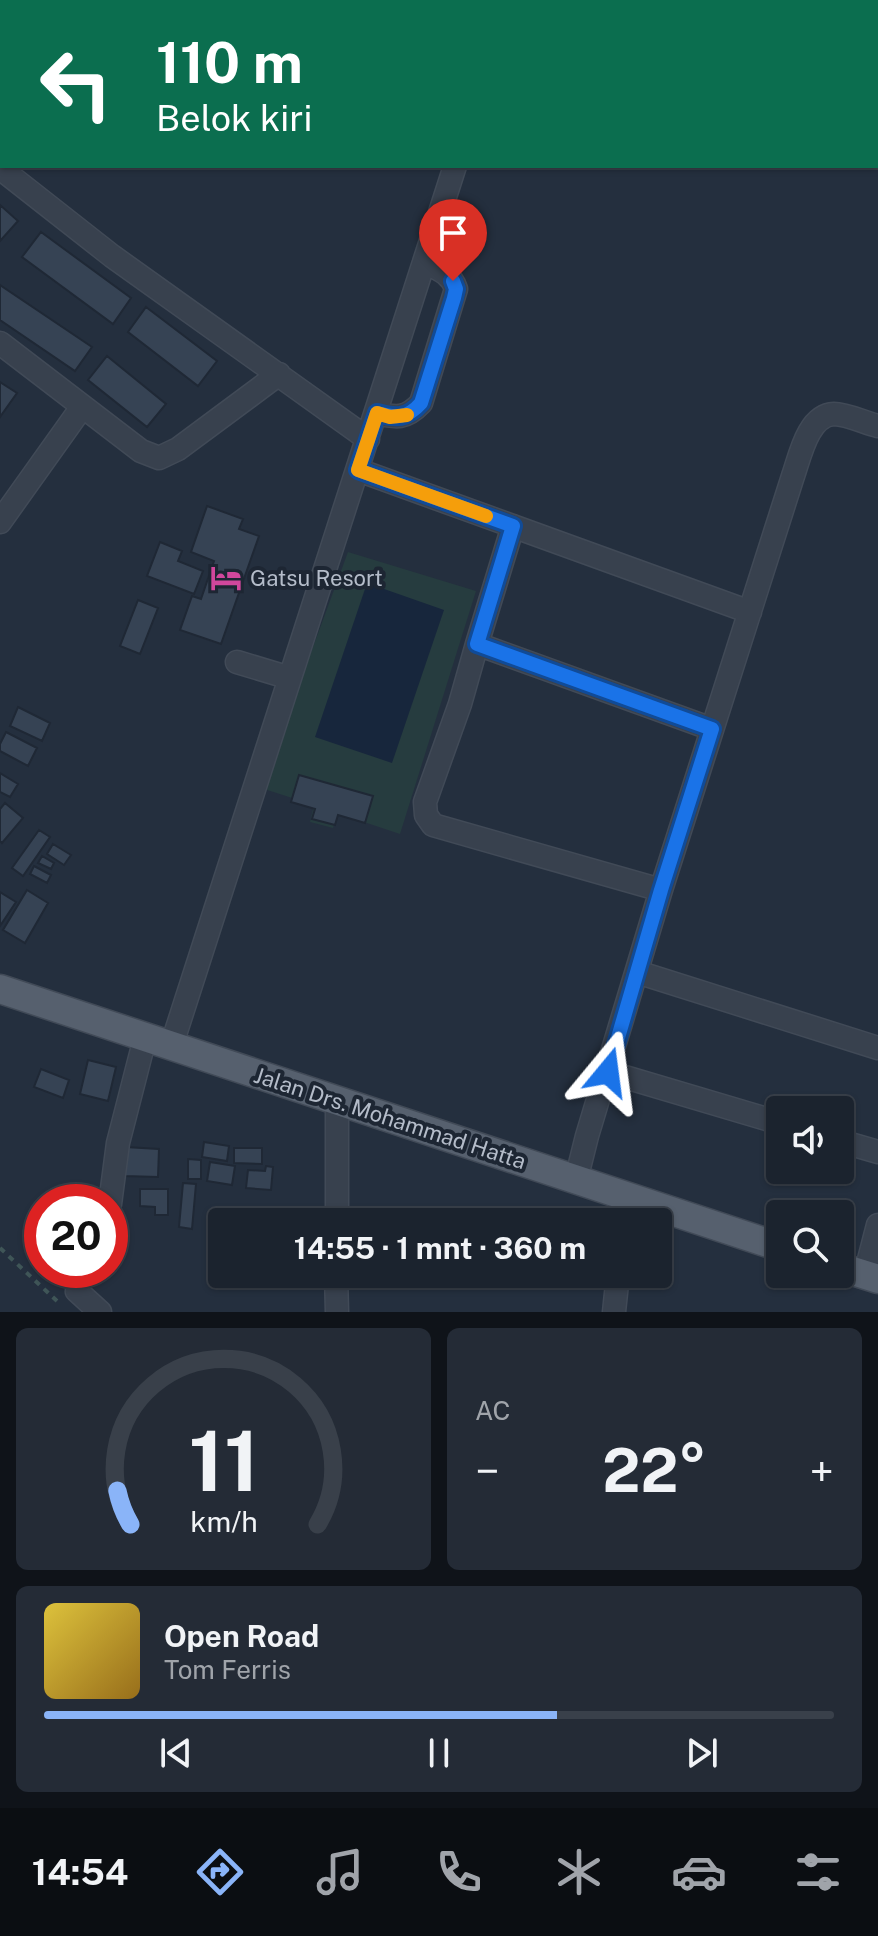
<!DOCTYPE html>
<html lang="id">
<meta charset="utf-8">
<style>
:root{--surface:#1b232e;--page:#242b36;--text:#f1f3f6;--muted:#a0a4aa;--line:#39404a;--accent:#8ab4f8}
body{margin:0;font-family:"Public Sans",sans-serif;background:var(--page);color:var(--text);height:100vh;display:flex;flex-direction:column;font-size:30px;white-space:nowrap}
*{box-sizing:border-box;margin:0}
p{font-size:26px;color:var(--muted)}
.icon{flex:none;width:44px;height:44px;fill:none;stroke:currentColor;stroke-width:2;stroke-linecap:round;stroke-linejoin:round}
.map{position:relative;height:1312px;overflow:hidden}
.details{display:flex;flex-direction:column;gap:16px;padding:16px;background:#0f1319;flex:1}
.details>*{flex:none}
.hud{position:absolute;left:0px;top:0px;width:878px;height:168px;box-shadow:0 2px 6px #0004,0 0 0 2px var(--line);background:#0b6e4f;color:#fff;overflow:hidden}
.controls{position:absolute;left:766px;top:1096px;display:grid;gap:16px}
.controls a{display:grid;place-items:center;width:88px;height:88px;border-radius:8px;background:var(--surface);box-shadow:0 2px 6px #0004,0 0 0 2px var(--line);font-size:40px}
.speed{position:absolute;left:24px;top:1184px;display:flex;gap:16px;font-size:40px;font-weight:700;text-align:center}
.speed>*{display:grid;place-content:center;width:104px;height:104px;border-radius:50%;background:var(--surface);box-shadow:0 2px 6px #0004,0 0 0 2px var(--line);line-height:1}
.speed .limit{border:12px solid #d22;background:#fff;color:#111}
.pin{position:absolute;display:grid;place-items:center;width:68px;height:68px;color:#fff;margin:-82px -34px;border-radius:50% 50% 50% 0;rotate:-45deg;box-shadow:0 0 8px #0007}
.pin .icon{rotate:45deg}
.me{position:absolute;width:88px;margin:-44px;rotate:16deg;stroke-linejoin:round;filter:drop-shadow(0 0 6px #0008)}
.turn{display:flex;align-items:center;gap:28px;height:168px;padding:0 24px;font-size:36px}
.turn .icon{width:104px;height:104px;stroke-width:2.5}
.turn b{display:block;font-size:56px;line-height:68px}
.big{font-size:60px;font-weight:700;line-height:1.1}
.details .tile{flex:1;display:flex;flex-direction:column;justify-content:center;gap:12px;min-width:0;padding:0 28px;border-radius:12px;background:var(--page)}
.details .dial{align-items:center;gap:0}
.dial svg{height:208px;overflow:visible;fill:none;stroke:var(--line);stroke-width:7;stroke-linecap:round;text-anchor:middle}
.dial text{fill:var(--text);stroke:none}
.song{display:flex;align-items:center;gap:24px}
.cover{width:96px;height:96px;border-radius:12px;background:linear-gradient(135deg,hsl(50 70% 55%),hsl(40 70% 35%))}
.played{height:8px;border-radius:4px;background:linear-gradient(90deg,var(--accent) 65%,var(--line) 65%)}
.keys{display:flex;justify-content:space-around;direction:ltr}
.heat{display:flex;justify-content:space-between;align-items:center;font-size:44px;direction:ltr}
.details .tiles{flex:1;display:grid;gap:16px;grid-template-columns:1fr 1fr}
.tile:last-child{grid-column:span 2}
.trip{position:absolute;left:208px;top:1208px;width:464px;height:80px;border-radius:8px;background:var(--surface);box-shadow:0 2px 6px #0004,0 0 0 2px var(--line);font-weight:700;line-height:80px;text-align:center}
.tabs{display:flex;height:128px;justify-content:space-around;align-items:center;background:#0b0e12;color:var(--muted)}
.tabs .icon{width:56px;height:56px}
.tabs .on{color:var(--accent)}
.tabs b{font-size:36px;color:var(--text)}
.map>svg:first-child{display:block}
</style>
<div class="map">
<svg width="878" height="1312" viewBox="0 0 878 1312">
<rect width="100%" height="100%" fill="#242f3e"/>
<!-- green -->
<path fill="#263c3f" d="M 348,552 L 476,591 L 400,834 L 337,813 L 333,828 L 310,822 L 314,805 L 261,788 Z"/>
<!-- water -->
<path fill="#17263c" d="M 367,583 L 444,610 L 392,763 L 315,737 Z"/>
<!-- building -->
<path fill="#364354" stroke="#1f2835" stroke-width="2" d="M 0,205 L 18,221 L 0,241 Z
M 41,232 L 131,298 L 113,324 L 22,257 Z
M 0,285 L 92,347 L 75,371 L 0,320 Z
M 146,307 L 217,361 L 198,386 L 128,332 Z
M 107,356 L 166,404 L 147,427 L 88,380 Z
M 0,382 L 17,393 L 0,417 Z
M 207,506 L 243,519 L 239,529 L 259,536 L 221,644 L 180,630 L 192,596 L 201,599 L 214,561 L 191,552 Z
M 160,542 L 182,551 L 178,561 L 203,571 L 194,594 L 147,576 Z
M 138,600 L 158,608 L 140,654 L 120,646 Z
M 18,707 L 50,723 L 42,741 L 10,726 Z
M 6,732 L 37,748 L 28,766 L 0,751 L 0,744 Z
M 0,773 L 18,784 L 10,797 L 0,792 Z
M 299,775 L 373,796 L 365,823 L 338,815 L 335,825 L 312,819 L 315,809 L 291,802 Z
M 5,803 L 23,818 L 2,843 L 0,841 L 0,809 Z
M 39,830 L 50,837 L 23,876 L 12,868 Z
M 53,844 L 71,855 L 64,865 L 47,854 Z
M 42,856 L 54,863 L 51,869 L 38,863 Z
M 34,866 L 51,875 L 47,883 L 30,874 Z
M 27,890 L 48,903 L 25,943 L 3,930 Z
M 0,892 L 16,902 L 0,926 Z
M 88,1060 L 116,1067 L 108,1101 L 80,1094 Z
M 41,1069 L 69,1080 L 63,1098 L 34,1087 Z
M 204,1142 L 229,1146 L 227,1161 L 202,1157 Z
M 125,1147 L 159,1149 L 158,1177 L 124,1176 Z
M 234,1148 L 262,1148 L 262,1164 L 234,1163 Z
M 188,1159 L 201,1160 L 201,1179 L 188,1179 Z
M 210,1162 L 235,1166 L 232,1185 L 207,1181 Z
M 266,1166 L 273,1167 L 271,1190 L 246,1188 L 248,1170 L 265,1171 Z
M 183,1183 L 196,1184 L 192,1229 L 179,1227 Z
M 140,1189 L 168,1189 L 168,1215 L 155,1215 L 155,1207 L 140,1206 Z"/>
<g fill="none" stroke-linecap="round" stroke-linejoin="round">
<defs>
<path id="minor" d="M 168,0 L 168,2
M 278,2 L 282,0
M 497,2 L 498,0
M 832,2 L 835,0
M 0,129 L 2,128
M 0,168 L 112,256 L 368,439
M 0,343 L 141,451 L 159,458 L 178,449 L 279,374
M 377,413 C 396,418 406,419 421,403 L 456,289 C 451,273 438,269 424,262
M 358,470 L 750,612
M 0,522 L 82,407
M 513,526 L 477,644 L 712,729
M 477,644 L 460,704 L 425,802 L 426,815 L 433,825 L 661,890
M 237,662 L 290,678
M 637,972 L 878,1048
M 171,1047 L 455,166
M 608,1072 L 780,1123
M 840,1141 L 878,1152
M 576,1180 L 587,1136 L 661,890 L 793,476 C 800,456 808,415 834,414 C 847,414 865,423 878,426
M 110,1204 L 118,1143 L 145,1038
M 337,1222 L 337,1100
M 622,1222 L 625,1196
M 84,1270 L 77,1291 L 100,1312
M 336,1274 L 337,1312
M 865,1275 L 878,1225
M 614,1312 L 618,1274"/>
<path id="major" d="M 0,989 L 780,1247
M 840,1267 L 878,1279"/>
</defs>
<!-- minor casing -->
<use href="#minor" stroke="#414a57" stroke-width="25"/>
<!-- major casing -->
<use href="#major" stroke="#414a57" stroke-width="31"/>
<!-- path -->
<path stroke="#3f5557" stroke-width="4" stroke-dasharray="6 6" stroke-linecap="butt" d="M 0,1248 L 57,1301"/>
<!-- minor -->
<use href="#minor" stroke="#38414e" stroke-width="22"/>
<!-- major -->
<use href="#major" stroke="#56606e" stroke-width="28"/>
</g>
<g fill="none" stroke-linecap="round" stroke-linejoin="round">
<defs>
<path id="route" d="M 453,281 L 456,289 L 454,298 L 421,403 C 407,419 396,418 377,413 L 358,470 L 513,526 L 477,644 L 712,729 L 661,890 L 608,1072"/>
</defs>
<!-- route casing -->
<use href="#route" stroke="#114b97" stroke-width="20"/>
<!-- route -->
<use href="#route" stroke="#1a73e8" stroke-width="14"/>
<!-- slow -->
<path stroke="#f59e0b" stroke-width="14" d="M 407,415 L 390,417 L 377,413 L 358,470 L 486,516"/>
</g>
<!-- icons -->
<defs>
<symbol id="hotel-bare" viewBox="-9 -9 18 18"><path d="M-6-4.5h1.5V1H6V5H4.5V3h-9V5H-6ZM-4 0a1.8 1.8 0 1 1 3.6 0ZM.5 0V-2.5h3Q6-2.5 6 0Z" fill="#d1479c" stroke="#1d2633" stroke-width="2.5" paint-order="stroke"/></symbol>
</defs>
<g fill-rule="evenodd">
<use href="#hotel-bare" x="204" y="556" width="44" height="44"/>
</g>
<g text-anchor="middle" stroke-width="8" stroke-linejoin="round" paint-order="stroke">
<!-- poi labels -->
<g font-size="22" fill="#b4bcc9" stroke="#1d2633" text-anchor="start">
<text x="250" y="586">Gatsu Resort</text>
</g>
<!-- street labels -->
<g font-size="22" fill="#b4bcc9" stroke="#1d2633">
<text transform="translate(390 1118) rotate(18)" y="8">Jalan Drs. Mohammad Hatta</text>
</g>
</g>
</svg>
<div class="controls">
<a><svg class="icon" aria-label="sound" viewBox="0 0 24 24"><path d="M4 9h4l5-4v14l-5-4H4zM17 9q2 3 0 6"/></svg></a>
<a><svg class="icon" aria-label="search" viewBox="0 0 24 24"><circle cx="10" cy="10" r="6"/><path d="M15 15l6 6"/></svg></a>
</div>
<div class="speed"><div class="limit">20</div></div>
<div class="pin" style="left:453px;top:281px;background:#d93025"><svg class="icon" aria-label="arrive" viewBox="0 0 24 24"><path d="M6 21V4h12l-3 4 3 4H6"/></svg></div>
<svg class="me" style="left:608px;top:1072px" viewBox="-20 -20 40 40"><path d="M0-17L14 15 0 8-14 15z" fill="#1a73e8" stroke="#fff" stroke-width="4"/></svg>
<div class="trip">14:55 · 1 mnt · 360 m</div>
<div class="hud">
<div class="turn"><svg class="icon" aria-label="left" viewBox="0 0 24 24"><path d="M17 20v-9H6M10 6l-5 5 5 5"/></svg><div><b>110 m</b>Belok kiri</div></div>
</div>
</div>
<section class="details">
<div class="tiles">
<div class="tile dial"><svg viewBox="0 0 100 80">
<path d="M14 69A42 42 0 1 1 86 69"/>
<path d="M14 69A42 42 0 0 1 9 56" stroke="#8ab4f8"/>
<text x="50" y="56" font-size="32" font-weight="700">11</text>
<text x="50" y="72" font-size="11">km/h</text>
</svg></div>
<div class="tile"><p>AC</p>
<div class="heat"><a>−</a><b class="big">22°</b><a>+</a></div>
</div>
<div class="tile">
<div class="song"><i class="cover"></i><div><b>Open Road</b><p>Tom Ferris</p></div></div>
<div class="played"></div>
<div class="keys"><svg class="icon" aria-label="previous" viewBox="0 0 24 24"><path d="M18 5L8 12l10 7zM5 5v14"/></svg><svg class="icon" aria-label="pause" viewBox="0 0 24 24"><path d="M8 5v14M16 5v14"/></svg><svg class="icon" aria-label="next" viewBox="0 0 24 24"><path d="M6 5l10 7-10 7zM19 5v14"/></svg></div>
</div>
</div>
</section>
<nav class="tabs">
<b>14:54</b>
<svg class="icon on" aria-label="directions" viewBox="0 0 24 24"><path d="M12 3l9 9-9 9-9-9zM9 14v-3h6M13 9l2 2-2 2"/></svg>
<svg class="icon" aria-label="music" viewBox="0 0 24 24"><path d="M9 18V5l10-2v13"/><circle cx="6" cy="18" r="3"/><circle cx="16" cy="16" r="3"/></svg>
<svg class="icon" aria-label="phone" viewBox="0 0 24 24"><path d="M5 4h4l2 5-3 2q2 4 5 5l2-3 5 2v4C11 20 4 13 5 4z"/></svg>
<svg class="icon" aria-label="climate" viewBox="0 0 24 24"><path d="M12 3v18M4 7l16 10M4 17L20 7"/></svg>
<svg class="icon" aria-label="car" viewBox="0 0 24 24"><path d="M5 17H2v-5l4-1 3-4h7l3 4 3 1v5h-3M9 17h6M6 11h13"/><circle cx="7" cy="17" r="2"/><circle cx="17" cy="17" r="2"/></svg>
<svg class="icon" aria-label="filters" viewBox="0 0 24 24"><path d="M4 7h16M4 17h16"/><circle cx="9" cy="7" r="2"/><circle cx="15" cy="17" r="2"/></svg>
</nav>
